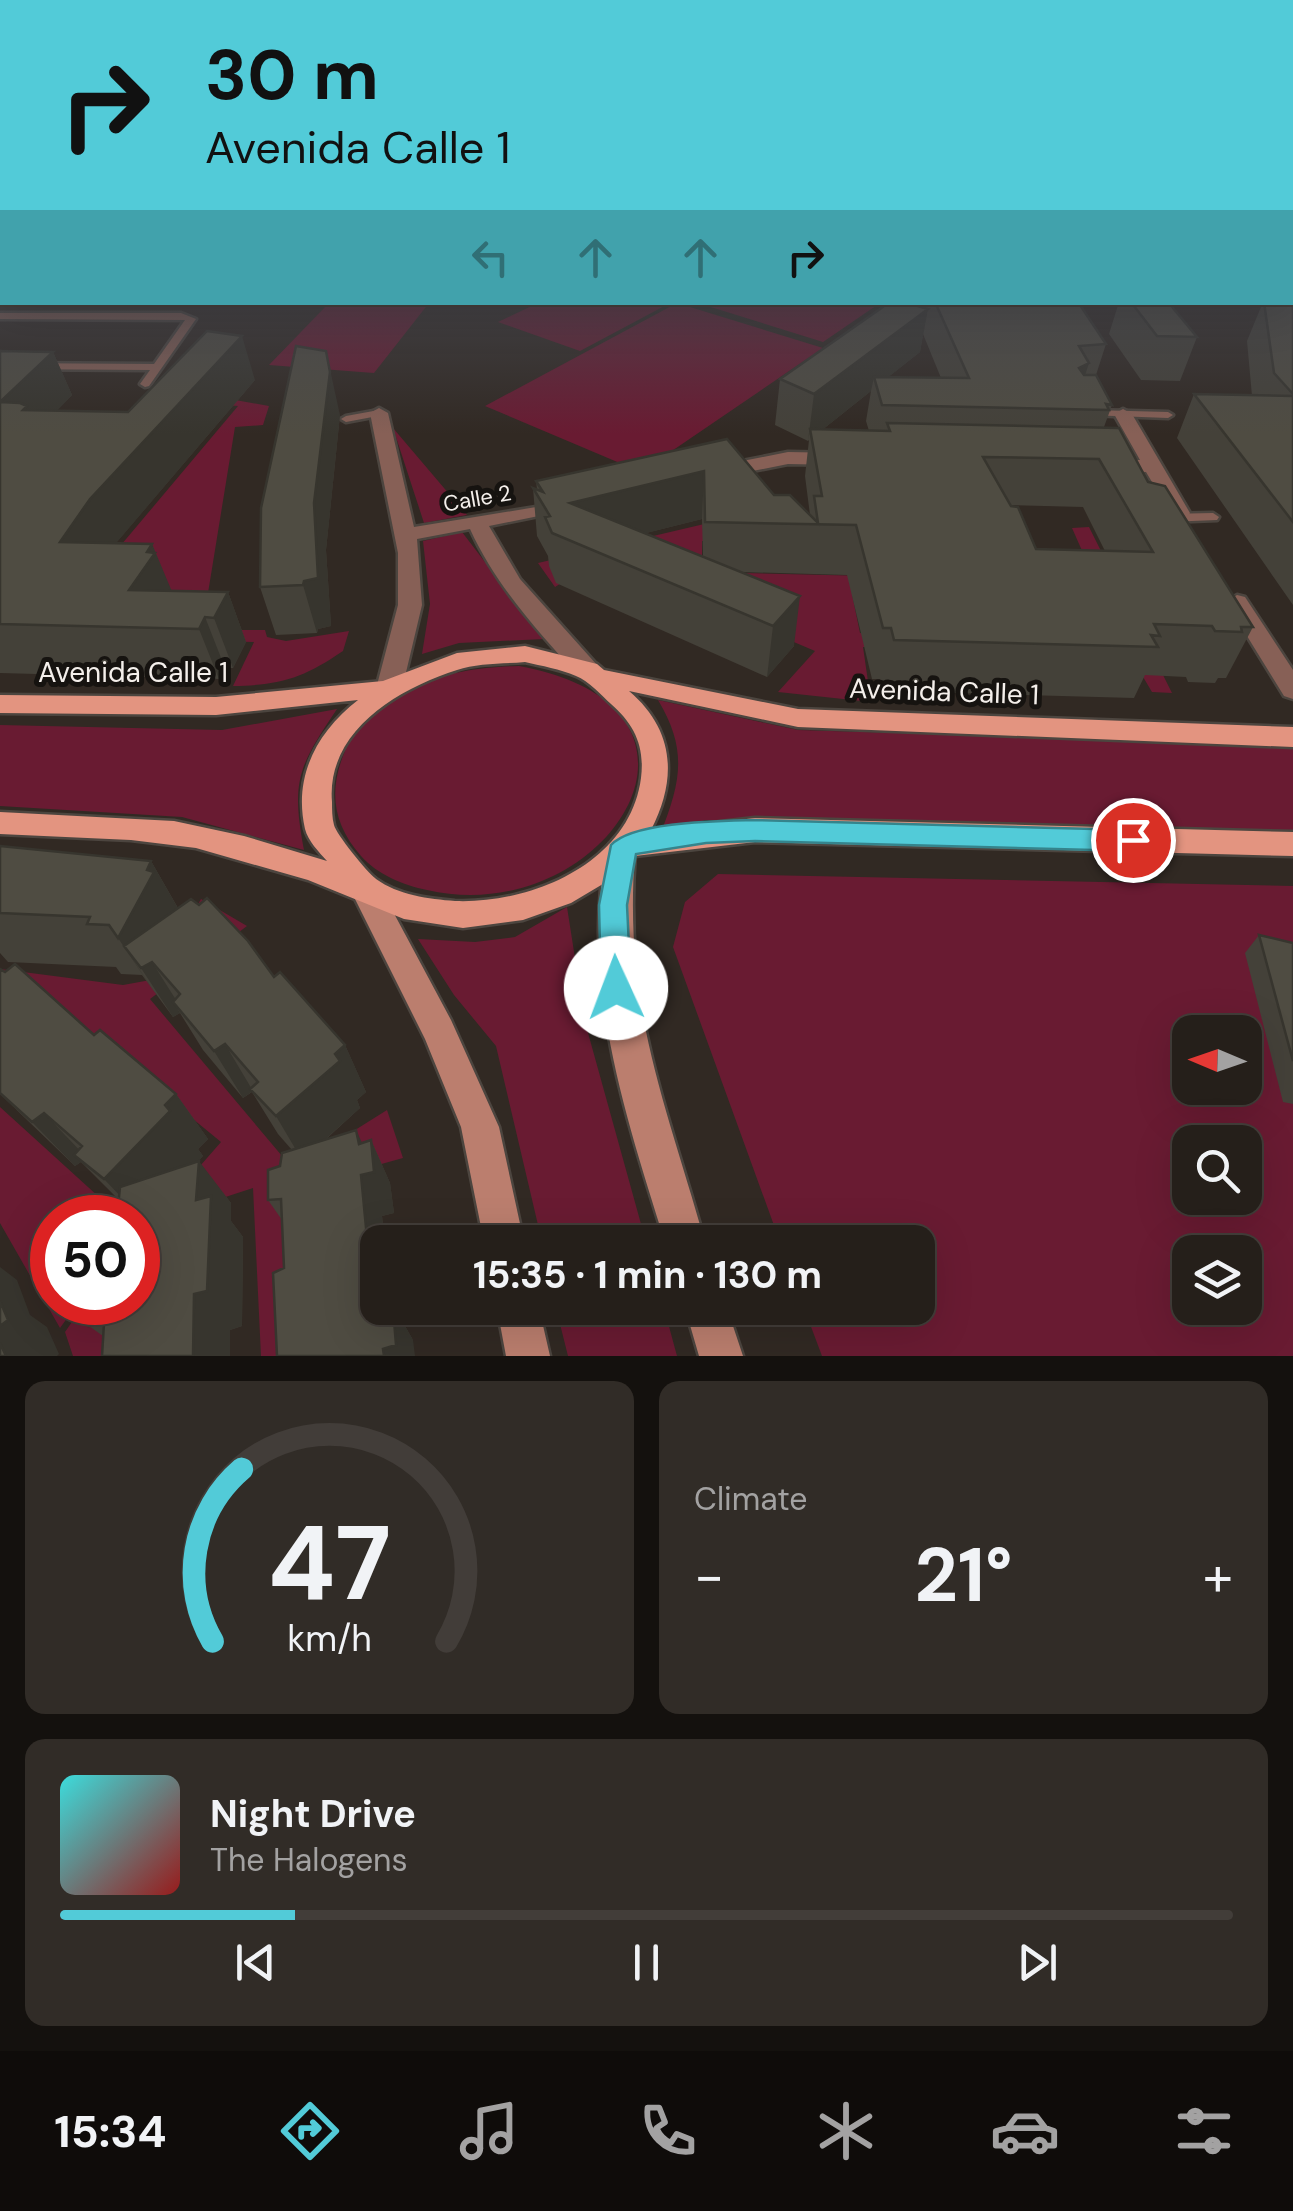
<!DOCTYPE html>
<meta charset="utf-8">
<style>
:root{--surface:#251f1a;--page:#312c27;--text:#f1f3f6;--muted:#a3a2a2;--line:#423d39;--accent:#52cbd8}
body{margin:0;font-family:"DM Sans",sans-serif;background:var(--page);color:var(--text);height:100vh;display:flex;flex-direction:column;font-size:38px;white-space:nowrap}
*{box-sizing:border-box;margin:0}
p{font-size:32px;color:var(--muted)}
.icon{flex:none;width:55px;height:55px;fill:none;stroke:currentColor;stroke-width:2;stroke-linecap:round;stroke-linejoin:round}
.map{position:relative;height:1356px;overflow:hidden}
.sheet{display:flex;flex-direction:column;gap:25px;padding:25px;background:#14110e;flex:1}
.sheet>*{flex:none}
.guide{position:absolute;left:0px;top:0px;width:1295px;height:305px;box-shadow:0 10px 40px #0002,0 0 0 2px var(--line);background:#52cbd8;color:#111;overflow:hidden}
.needle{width:65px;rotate:272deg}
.fabs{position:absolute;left:1172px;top:1015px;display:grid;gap:20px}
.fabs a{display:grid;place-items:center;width:90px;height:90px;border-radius:20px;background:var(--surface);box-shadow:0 10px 40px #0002,0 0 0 2px var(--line);font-size:50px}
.speed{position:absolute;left:30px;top:1195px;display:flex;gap:20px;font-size:50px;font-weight:700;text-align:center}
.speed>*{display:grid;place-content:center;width:130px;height:130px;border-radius:50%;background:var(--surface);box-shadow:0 10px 40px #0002,0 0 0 2px var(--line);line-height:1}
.speed .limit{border:15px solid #d22;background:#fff;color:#111}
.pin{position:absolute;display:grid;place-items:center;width:85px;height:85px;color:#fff;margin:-42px;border:5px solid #fff;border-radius:50%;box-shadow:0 2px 10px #0007}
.me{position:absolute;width:110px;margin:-55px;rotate:358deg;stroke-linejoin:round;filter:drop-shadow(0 0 8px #0008)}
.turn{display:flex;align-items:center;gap:35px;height:210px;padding:0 40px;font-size:45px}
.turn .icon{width:130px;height:130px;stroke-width:2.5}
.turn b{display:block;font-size:70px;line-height:85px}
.lanes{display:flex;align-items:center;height:95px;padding:0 40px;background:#0003;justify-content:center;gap:50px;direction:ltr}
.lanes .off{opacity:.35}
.big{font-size:75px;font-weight:700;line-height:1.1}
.sheet .tile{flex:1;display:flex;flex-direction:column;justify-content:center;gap:15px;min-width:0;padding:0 35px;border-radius:20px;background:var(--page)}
.sheet .dial{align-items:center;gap:0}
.dial svg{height:260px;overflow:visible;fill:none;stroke:var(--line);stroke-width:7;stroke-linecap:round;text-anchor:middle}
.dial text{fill:var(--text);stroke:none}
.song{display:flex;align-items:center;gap:30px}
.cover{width:120px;height:120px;border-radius:15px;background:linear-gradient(135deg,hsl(180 70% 55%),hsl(0 70% 35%))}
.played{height:10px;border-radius:5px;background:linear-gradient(90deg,var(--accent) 20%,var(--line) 20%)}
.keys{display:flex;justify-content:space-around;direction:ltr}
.heat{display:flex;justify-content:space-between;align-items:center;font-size:55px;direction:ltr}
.sheet .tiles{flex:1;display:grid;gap:25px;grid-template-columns:1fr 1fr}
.tile:last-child{grid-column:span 2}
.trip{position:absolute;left:360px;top:1225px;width:575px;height:100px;border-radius:20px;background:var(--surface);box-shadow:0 10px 40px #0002,0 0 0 2px var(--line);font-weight:700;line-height:100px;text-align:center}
.tab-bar{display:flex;height:160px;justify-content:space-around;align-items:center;background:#0f0c0a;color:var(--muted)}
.tab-bar .icon{width:70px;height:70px}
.tab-bar .selected{color:var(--accent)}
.tab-bar b{font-size:45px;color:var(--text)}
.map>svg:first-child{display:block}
</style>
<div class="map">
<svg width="1293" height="1356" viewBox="0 0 1293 1356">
<rect width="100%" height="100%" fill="#312923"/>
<!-- green -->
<path fill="#691b32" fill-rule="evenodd" d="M 704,302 L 880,302 L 880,303 L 823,342 L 701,304 Z
M 329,303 L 429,303 L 374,373 L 269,365 Z
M 538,303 L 538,302 L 670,303 L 580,351 L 498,322 Z
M 677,303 L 823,348 L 641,472 L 485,406 Z
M 169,388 L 269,406 L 263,425 L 235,427 L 202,630 L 265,630 L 267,637 L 286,641 L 349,631 L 343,651 C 303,678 282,685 233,686 L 254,642 L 0,636 L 15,590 L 100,570 L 238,406 L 187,402 L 111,446 Z
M 393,428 L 467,515 L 424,523 Z
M 772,508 L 778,540 L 702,541 L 702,572 L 1036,580 L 852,594 L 860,633 L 1121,639 L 1072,528 L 1089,527 L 1172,693 L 1152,692 L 1130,655 L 863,647 L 871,702 L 778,692 L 815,651 L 599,559 L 555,587 L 538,563 Z
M 462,532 L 544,639 L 459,643 L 422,654 L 430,604 L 423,541 Z
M 519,666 C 750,708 604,931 427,890 C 403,885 378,875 361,856 C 333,824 328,791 345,751 C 372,685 456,667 519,666 Z
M 658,700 L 798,730 L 1293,745 L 1293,832 L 705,820 L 660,835 C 681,782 688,750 658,700 Z
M 337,709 C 298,767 291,781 304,850 L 182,817 L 0,806 L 0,725 L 222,730 Z
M 718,874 L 1293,886 L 1293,1356 L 822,1356 L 804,1308 L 918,1308 L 918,1242 L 780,1242 L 673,947 L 685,902 ZM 1190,1032 L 1245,1032 L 1245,1088 L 1190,1088 ZM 1190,1142 L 1245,1142 L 1245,1198 L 1190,1198 ZM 1190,1252 L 1245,1252 L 1245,1308 L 1190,1308 Z
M 201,899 L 247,926 L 150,999 L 293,1169 L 387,1110 L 403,1158 L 288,1190 L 296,1356 L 261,1356 L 253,1188 L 152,1221 L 221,1142 L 47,999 L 0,969 L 123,985 L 156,979 Z
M 567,907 L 585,1022 L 646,1242 L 542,1242 L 496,1046 L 454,995 L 418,939 L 475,942 L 515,937 Z
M 0,1107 L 121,1217 L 52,1218 L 52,1302 L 78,1303 L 60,1328 L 0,1223 Z
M 85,1303 L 134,1303 L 131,1356 L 73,1356 L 65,1332 Z
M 556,1308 L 664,1308 L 677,1356 L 568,1356 Z"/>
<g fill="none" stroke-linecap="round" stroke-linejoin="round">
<defs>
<path id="service" d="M 0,313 L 181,313 L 196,319 L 149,386 L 145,387 L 140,384 L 150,370 L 0,369 L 0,363 L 154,364 L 185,320 L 0,319 Z
M 379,410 L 383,411 L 383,415 L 346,422 L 341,419 L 346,416 Z
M 1092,410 L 1168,412 L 1173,415 L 1168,418 L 1088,415 L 1087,413 Z
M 1213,513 L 1219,517 L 1217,520 L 1167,522 L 1161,518 L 1167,514 Z"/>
<path id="minor" d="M 379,408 L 388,413 L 414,527 L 573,501 L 573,509 L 489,526 L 520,579 L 597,665 L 600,671 L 597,677 L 579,677 C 538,631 496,586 470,529 L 417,539 L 422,605 L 403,685 L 399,691 L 381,691 L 377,685 L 398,605 L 398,553 L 370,413 Z
M 1123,409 L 1132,414 L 1190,513 L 1187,517 L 1173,517 L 1146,472 L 1106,471 L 1096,465 L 1106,459 L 1140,460 L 1114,414 Z
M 788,452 L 841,453 L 851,459 L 841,465 L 788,464 L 717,478 L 707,472 L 717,466 Z
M 1237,595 L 1245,597 L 1293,670 L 1293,699 L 1284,696 L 1226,602 Z"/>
<path id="tertiary" d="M 0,266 L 2,266 L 2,274 L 0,274 Z"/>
<path id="secondary" d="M 620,841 L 631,844 L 635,853 C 623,1007 665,1100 705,1242 L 665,1242 C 630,1130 589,1009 601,889 C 603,874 603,858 609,844 Z
M 364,874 L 375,878 L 451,1020 L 499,1127 L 524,1242 L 484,1242 L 461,1127 L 425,1039 L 349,887 L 353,878 Z
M 497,1308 L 539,1308 L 550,1356 L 506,1356 Z
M 685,1308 L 727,1308 L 743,1356 L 699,1356 Z"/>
<path id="primary" d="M 525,646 L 597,664 L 604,670 L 798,709 L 1293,727 L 1293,747 L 798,727 L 629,691 C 674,729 678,778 651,830 L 755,818 L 1293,832 L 1293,856 L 755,842 L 635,856 L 613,878 L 571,903 L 523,920 L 463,928 L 404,919 L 308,880 L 196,848 L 131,840 L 0,834 L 0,812 L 174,821 L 244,836 L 327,861 C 319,852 308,841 305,829 C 293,776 317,732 358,700 L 216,715 L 0,713 L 0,695 L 216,697 L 383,681 L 457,653 ZM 525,662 C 542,666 560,669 576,676 C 589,681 601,695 611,704 C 634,724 645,746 641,778 C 630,863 532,904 455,901 C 429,899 398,895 376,879 C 367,872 336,834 334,825 C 332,818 332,809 332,802 C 326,732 397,689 457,670 C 477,663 503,664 525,662 Z"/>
</defs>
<!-- service casing -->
<use href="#service" stroke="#4c453f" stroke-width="5"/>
<!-- minor casing -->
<use href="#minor" stroke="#4c453f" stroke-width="5"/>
<!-- tertiary casing -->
<use href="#tertiary" stroke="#4c453f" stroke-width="5"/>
<!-- secondary casing -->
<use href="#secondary" stroke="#4c453f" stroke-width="5"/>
<!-- primary casing -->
<use href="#primary" stroke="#4c453f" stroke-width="5"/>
<!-- service -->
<use href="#service" fill="#876056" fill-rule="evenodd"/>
<!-- minor -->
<use href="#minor" fill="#876056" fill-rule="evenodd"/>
<!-- tertiary -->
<use href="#tertiary" fill="#876056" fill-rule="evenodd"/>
<!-- secondary -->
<use href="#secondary" fill="#bb7e6e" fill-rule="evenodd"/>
<!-- primary -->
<use href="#primary" fill="#e39480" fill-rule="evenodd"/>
</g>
<!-- wall -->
<path fill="#444139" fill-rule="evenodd" d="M 917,302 L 1078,302 L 1106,344 L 1096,375 L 1112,405 L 1104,427 L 1148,482 L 1253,627 L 1226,678 L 1218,678 L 1215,683 L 1188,682 L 1186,677 L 1145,675 L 1134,698 L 882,691 L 880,679 L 872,679 L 847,575 L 742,572 L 794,646 L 767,677 L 556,583 L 549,566 L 548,556 L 537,536 L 533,488 L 537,489 L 536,481 L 727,439 L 774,495 L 810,515 L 805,476 L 809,440 L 808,441 L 775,425 L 780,379 L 916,306 ZM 923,334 L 941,378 L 888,377 L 920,352 ZM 871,391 L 866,421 L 869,431 L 822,430 ZM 1011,505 L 1083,507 L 1105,551 L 1036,549 ZM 702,519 L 703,556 L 646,533 Z
M 1119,302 L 1168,302 L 1197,337 L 1180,381 L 1141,380 L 1109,334 Z
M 1263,302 L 1293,305 L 1293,605 L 1177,438 L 1194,394 L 1252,396 L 1247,341 Z
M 0,351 L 53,352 L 72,395 L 57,410 L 128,412 L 255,380 L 115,544 L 152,544 L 171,591 L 228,592 L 246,642 L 233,668 L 225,668 L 219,679 L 0,673 Z
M 340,415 L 326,550 L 331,626 L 318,629 L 317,633 L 276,635 L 260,587 Z
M 0,846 L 151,861 L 178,908 L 274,977 L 345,1045 L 366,1092 L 357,1100 L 360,1108 L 325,1140 L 362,1143 L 371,1140 L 390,1183 L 394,1213 L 382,1216 L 385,1242 L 378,1242 L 401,1319 L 413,1340 L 284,1268 L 282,1220 L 268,1200 L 280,1166 L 292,1150 L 278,1134 L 252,1092 L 243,1098 L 203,1050 L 180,1013 L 173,1017 L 142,975 L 121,974 L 116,967 L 8,962 L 0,953 Z
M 1259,935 L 1293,943 L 1293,1104 L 1283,1102 L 1245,953 Z
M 0,969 L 176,1094 L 208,1139 L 198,1149 L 203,1156 L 198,1161 L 231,1203 L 231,1221 L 243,1237 L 242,1326 L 230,1330 L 103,1336 L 89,1326 L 138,1302 L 119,1200 L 81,1162 L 75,1166 L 0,1094 Z"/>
<!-- shaded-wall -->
<path fill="#37352e" d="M 928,309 L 920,352 L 876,387 L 874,377 L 871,391 L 812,438 L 810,429 L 808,441 L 814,394 Z
M 242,336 L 255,380 L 112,548 L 60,542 L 90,499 Z
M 326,351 L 340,415 L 326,550 L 331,626 L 318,629 L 317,633 L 303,585 L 314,503 Z
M 53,352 L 72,395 L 39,430 L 0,402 Z
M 1089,363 L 1075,406 L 1079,368 Z
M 704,471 L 702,519 L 587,548 L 570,503 Z
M 152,544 L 173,594 L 129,590 Z
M 228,592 L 246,642 L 233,668 L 214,618 Z
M 800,596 L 794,646 L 767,677 L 773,626 Z
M 205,617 L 225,668 L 219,679 L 199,629 Z
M 151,861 L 180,912 L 152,962 L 183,1011 L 173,1002 L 180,1013 L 173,1017 L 141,968 L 124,946 L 151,987 L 118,938 Z
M 225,1044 L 253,1091 L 243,1098 L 214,1051 Z
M 345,1045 L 366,1092 L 357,1100 L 360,1108 L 302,1160 L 276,1116 Z
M 176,1094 L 208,1139 L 198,1149 L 203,1156 L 144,1221 L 104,1179 Z
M 44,1113 L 86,1157 L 74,1155 L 81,1162 L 75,1166 L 32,1122 Z
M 356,1130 L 373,1166 L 371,1140 L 390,1183 L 394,1213 L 382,1216 L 385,1242 L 378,1242 L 367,1238 L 359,1144 Z
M 199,1161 L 231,1203 L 231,1221 L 243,1237 L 242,1326 L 230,1330 L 230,1356 L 193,1356 L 196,1200 Z
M 0,1267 L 17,1280 L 30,1315 L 47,1327 L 59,1354 L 57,1356 L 6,1356 L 0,1343 Z
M 381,1308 L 401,1308 L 401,1319 L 413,1340 L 415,1356 L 384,1356 Z"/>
<!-- building -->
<path fill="#4f4c42" stroke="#37352e" stroke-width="2.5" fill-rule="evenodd" d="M 890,302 L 903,302 L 928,309 L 814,394 L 780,379 Z
M 935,302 L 1078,302 L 1106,344 L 1079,346 L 1089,363 L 1079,368 L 1084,375 L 1096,375 L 1112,405 L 1106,404 L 1109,410 L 882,405 L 874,377 L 969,378 Z
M 1131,302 L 1168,302 L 1197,337 L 1157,336 Z
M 1264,302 L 1293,305 L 1293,394 L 1274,373 Z
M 207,331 L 242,336 L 90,499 L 60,542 L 152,544 L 147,552 L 155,553 L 129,590 L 228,592 L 214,618 L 205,617 L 199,629 L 0,624 L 0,351 L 53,352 L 0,402 L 20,403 L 27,406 L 23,410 L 128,412 Z
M 296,346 L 326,351 L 330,372 L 314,503 L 318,578 L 304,581 L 303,585 L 260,587 L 261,508 Z
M 1194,394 L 1293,396 L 1293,522 Z
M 887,423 L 1119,428 L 1148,482 L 1165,486 L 1253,627 L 1241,627 L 1242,632 L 1215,631 L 1212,626 L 1154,624 L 1160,636 L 1151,635 L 1158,647 L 894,640 L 891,628 L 883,628 L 856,525 L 705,522 L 704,471 L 570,503 L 800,596 L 773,626 L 552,533 L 545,517 L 550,516 L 533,488 L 543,492 L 536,481 L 727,439 L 774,495 L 790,495 L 818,523 L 814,496 L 822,496 L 810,429 L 890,431 ZM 983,457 L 1099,459 L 1153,552 L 1036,549 L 1018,507 L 1011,506 Z
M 0,846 L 151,861 L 147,870 L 154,872 L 118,938 L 109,925 L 87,924 L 90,917 L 0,913 Z
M 207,898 L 248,941 L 274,977 L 280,972 L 345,1045 L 335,1054 L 340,1061 L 276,1116 L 250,1089 L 258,1082 L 225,1044 L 214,1051 L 173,1002 L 180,994 L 152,962 L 141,968 L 124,946 L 191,899 L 199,905 Z
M 1259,935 L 1293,943 L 1293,1061 Z
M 15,964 L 94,1035 L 100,1030 L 176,1094 L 165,1105 L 170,1111 L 104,1179 L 74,1155 L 82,1146 L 44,1113 L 32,1122 L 0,1093 L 0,969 L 5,972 Z
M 356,1130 L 359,1144 L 371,1140 L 374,1172 L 361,1175 L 367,1238 L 380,1234 L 380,1242 L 378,1242 L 378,1308 L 381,1308 L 381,1309 L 393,1308 L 396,1345 L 383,1349 L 384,1356 L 277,1356 L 273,1273 L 284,1268 L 281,1199 L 268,1200 L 268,1170 L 280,1166 L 282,1153 Z
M 199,1161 L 196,1200 L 211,1196 L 207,1291 L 194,1294 L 193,1356 L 102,1356 L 104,1323 L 89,1326 L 92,1302 L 138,1302 L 138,1218 L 117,1218 L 120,1187 Z
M 0,1301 L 8,1320 L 0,1326 Z
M 0,1343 L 6,1356 L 0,1356 Z"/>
<!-- sky -->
<linearGradient id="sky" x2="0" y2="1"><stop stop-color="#1b1713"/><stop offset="0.56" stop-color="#484950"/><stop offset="1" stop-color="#484950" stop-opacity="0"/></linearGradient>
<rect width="1293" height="434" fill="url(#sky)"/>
<!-- route -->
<path fill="#52cbd8" stroke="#35848c" stroke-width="2.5" d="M 755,820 L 1133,830 L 1143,833 L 1147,840 L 1143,848 L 1133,851 L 755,841 L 706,843 L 636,854 L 627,905 L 631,988 L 627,998 L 616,1002 L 605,998 L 601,988 L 599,905 L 611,845 C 633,821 722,821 755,820 Z"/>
<g text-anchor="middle" stroke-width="10" stroke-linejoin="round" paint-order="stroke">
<!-- far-street labels -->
<g font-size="22" fill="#f4efeb" stroke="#161310">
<text transform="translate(477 498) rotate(-10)" y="8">Calle 2</text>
</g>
<!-- street labels -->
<g font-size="28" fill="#f4efeb" stroke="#161310">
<text x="133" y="682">Avenida Calle 1</text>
<text transform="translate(944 691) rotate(2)" y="10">Avenida Calle 1</text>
</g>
</g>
</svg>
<div class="fabs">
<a><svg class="needle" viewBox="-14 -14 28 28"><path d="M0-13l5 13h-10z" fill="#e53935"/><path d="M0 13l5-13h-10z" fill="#a3a2a2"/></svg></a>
<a><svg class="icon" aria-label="search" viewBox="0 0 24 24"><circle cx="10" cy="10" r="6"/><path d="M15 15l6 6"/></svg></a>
<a><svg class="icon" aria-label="layers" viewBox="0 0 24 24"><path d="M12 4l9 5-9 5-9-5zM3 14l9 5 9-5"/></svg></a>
</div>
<div class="speed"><div class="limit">50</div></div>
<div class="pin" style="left:1133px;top:840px;background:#d93025"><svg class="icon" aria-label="arrive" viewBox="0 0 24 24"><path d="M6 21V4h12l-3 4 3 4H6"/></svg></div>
<svg class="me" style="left:616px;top:988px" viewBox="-20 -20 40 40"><circle r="19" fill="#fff"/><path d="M0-13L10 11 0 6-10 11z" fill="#52cbd8"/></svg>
<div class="trip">15:35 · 1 min · 130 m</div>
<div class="guide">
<div class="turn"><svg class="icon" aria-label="right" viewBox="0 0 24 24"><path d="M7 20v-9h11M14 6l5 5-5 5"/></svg><div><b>30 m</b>Avenida Calle 1</div></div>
<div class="lanes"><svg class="icon off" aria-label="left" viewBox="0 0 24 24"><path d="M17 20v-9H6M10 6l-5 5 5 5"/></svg><svg class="icon off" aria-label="ahead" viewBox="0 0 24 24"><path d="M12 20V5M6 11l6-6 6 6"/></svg><svg class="icon off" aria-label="ahead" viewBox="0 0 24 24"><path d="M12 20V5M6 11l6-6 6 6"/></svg><svg class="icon" aria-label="right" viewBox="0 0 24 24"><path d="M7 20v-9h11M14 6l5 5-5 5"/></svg></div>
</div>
</div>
<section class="sheet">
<div class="tiles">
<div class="tile dial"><svg viewBox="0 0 100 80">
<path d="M14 69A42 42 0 1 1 86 69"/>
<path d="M14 69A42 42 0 0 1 23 16" stroke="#52cbd8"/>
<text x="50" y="56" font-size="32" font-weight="700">47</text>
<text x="50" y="72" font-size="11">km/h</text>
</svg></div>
<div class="tile"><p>Climate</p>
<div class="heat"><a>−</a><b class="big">21°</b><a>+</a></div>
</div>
<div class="tile">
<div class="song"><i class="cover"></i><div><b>Night Drive</b><p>The Halogens</p></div></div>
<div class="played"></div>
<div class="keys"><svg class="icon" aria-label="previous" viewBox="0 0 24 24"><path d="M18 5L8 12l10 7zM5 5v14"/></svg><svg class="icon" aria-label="pause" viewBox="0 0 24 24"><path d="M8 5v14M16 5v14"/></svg><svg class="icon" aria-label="next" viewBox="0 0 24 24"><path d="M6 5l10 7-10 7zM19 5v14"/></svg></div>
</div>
</div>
</section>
<nav class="tab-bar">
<b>15:34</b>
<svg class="icon selected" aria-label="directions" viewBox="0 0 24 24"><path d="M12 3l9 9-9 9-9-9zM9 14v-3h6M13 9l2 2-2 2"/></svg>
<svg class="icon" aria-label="music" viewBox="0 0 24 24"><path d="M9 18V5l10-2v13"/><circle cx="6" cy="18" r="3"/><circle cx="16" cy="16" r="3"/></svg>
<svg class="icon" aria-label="phone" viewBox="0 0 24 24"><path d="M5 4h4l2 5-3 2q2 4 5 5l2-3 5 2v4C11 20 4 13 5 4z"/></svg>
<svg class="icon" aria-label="climate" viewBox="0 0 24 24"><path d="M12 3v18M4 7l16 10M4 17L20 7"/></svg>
<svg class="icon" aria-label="car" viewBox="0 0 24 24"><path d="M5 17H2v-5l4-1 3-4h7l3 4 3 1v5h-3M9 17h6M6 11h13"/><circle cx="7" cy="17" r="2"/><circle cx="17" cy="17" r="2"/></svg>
<svg class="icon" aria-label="filters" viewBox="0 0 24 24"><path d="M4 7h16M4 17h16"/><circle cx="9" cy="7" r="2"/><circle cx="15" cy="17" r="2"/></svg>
</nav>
